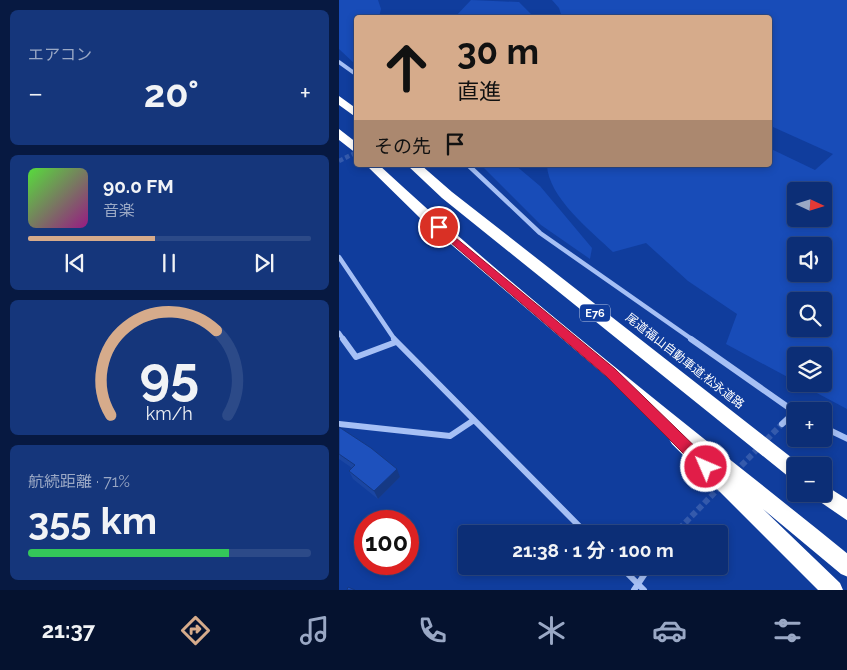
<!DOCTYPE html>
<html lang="ja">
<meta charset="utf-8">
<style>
:root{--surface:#0c2e76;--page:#15367b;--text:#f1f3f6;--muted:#9aa8c5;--line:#2c4a88;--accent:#d6ab8b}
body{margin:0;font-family:Raleway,"Noto Sans JP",sans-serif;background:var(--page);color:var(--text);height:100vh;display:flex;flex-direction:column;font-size:19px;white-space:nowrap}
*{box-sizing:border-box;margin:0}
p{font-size:16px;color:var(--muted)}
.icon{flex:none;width:28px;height:28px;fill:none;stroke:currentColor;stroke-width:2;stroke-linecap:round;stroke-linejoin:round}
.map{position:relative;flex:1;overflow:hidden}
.details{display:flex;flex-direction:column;gap:10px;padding:10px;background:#071941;width:339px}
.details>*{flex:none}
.guide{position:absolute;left:15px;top:15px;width:418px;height:152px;border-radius:5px;box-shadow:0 2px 8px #0003,0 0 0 1px var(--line);background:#d6ab8b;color:#111;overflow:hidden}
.needle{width:32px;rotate:94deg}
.buttons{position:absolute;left:448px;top:182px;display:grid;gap:10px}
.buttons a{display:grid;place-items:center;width:45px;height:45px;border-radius:5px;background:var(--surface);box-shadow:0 2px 8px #0003,0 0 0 1px var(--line);font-size:25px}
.speed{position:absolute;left:15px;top:510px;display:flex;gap:10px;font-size:25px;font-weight:700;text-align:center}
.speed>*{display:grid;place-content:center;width:65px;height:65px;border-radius:50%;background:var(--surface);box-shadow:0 2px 8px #0003,0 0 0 1px var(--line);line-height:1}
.speed .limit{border:8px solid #d22;background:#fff;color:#111}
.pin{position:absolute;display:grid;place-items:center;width:42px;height:42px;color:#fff;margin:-21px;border:2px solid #fff;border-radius:50%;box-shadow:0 1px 5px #0007}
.me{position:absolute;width:55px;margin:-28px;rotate:315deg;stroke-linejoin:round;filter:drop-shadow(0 0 4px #0008)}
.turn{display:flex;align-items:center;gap:18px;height:105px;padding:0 20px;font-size:22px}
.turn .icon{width:65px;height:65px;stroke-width:2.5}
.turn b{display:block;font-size:35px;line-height:42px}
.then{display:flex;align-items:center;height:48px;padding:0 20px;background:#0003;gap:10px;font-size:19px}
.big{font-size:38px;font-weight:700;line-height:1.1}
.details .tile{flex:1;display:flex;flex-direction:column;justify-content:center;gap:8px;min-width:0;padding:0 18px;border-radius:8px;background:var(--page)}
.details .dial{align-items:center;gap:0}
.dial svg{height:130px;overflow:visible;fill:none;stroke:var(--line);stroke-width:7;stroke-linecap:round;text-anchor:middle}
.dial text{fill:var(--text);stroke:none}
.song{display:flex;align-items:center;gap:15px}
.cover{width:60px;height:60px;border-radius:8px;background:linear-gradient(135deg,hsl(110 70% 55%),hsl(310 70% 35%))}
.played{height:5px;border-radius:2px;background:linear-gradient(90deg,var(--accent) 45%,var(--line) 45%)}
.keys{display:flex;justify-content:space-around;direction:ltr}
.heat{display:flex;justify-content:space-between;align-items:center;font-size:28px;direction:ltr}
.charge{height:8px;border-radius:4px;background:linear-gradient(90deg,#34c759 71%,var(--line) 0)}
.trip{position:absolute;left:119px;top:525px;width:270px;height:50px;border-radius:5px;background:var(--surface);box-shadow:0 2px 8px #0003,0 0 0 1px var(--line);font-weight:700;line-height:50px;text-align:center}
.tabs{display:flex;height:80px;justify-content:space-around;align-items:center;background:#05122f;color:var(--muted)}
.tabs .icon{width:35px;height:35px}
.tabs .on{color:var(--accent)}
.tabs b{font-size:22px;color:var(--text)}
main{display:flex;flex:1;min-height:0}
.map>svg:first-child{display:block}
</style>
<main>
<section class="details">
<div class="tile"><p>エアコン</p>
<div class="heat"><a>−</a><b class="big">20°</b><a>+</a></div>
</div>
<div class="tile">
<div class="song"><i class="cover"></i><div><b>90.0 FM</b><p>音楽</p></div></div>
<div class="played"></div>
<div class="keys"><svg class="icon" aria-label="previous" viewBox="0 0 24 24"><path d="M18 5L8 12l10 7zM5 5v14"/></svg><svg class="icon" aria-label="pause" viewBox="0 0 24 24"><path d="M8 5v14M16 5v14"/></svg><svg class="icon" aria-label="next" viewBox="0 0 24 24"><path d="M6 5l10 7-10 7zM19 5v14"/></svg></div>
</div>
<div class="tile dial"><svg viewBox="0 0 100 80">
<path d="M14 69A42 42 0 1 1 86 69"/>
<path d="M14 69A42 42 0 0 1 79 17" stroke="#d6ab8b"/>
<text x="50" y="56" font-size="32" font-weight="700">95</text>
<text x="50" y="72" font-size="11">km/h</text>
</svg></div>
<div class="tile"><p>航続距離 · 71%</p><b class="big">355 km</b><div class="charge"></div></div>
</section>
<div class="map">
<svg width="509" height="590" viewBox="0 0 509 590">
<rect width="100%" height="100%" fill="#103d9d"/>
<!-- green -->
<path fill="#184cb8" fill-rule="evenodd" d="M 0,0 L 39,0 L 42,9 L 40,17 L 18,18 L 17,65 L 0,49 Z
M 132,0 L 180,2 L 195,17 L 165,14 L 162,17 L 116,17 Z
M 213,0 L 508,0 L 508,409 L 461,384 L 484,384 L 484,356 L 456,356 L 456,381 L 387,344 L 398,314 L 349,281 L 307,243 L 274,252 C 252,231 209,197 208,165 L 430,165 L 430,148 L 476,170 L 494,154 L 434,127 L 430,130 L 430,18 L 223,17 L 220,8 ZM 484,191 L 484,219 L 456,219 L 456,191 ZM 456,246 L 484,246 L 484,274 L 456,274 ZM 456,301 L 484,301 L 484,329 L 456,329 Z
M 142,165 L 176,165 L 201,186 L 253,248 L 251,259 L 202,225 Z"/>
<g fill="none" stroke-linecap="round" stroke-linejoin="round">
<!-- street-tunnel-far1 -->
<path stroke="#345aac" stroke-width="4.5" stroke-dasharray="4.5 2.5" stroke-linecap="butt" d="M 0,161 L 18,152"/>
<!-- street-tunnel -->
<path stroke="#345aac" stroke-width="6" stroke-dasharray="6 3" stroke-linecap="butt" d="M 396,472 L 443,424
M 340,529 L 383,485"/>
<!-- street-far2 -->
<path stroke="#a6c0f5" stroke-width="4" d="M 0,62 L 18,75"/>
<!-- street-far1 -->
<path stroke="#a6c0f5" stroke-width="4.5" d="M 129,165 L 201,233 L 354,340
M 0,257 L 56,340
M 0,333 L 5,340"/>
<!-- street -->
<path stroke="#a6c0f5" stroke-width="6" d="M 4,339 L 17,357 L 57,342
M 55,339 L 248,534
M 352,339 L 456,412
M 0,424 L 111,436 L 135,420
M 443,424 L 456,412
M 484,427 L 509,439
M 336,534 L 340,529
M 281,566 L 305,590
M 295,590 L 311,566"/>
<!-- highway -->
<path fill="#fff" fill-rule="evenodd" d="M 0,96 L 18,109 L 18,118 L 0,105 Z
M 0,129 L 18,143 L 18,154 L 0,140 Z
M 27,165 L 40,165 C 188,302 352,427 509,554 L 509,577 L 502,574 L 424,509 L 501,583 L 504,590 L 479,590 L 333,444 L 330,439 L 334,433 L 81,218 Z
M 68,165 L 82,165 L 113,192 L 462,465 L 456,466 L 456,479 L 450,477 L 103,198 Z
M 484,484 L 509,500 L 509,521 L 477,499 L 475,494 L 484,494 Z"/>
</g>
<!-- wall -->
<path fill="#1a46a3" d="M 0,427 L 61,477 L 39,499 L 14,479 L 10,471 L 13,468 L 0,459 Z"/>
<!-- shaded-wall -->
<path fill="#153984" d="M 58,469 L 61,477 L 39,499 L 35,491 Z"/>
<!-- building -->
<path fill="#1e51bd" stroke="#153984" d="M 0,427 L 32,448 L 58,469 L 35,491 L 10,471 L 16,465 L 0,454 Z
M 9,587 L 16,590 L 8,590 Z"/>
<!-- route -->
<path fill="#e11d48" stroke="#92132f" d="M 100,224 L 276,369 L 372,462 L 374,467 L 372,471 L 367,473 L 362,471 L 267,376 L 96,229 L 95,227 Z"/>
<g text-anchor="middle" stroke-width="5" stroke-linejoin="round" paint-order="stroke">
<!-- shield labels -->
<rect fill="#103d9d" stroke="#b7c5e2" stroke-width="1" x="241" y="304.5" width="30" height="17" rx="4"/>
<g font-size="11" font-weight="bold" fill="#fff">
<text x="256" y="317">E76</text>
</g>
<!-- street labels -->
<g font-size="12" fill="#fff" stroke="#103d9d">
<text transform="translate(346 361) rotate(38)" y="4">尾道福山自動車道;松永道路</text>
</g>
</g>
</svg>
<div class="buttons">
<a><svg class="needle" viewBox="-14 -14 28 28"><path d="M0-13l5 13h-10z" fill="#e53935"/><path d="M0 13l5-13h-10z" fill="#9aa8c5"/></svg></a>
<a><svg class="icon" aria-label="sound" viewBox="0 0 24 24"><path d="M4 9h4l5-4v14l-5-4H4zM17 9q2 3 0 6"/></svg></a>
<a><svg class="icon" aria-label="search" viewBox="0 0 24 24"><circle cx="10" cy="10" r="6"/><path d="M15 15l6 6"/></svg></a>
<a><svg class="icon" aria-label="layers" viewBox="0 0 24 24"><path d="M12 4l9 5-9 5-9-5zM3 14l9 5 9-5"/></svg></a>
<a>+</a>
<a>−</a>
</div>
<div class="speed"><div class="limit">100</div></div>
<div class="pin" style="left:100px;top:227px;background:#d93025"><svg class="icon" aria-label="arrive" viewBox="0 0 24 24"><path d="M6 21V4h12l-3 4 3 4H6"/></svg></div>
<svg class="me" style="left:367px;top:467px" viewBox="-20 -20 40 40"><circle r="17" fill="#e11d48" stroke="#fff" stroke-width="3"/><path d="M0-11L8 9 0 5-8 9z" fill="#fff"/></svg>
<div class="trip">21:38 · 1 分 · 100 m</div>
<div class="guide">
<div class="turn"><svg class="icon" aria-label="ahead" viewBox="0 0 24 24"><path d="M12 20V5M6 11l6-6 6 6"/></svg><div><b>30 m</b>直進</div></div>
<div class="then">その先<svg class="icon" aria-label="arrive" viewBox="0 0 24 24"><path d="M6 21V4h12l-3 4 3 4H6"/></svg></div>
</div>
</div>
</main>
<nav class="tabs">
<b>21:37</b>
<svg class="icon on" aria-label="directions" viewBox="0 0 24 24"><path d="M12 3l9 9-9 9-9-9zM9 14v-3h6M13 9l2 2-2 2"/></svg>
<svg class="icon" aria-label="music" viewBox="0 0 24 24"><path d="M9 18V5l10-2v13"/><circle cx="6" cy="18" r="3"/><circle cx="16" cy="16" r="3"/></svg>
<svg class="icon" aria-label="phone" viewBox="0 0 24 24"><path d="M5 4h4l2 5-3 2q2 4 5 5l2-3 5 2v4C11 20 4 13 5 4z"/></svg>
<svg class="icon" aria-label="climate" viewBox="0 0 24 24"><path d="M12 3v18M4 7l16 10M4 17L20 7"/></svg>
<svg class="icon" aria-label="car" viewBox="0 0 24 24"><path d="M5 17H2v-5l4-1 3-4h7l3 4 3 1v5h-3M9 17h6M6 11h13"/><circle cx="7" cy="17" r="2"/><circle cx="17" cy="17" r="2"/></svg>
<svg class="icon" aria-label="filters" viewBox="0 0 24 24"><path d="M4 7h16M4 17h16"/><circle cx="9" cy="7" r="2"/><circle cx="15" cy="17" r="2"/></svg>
</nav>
